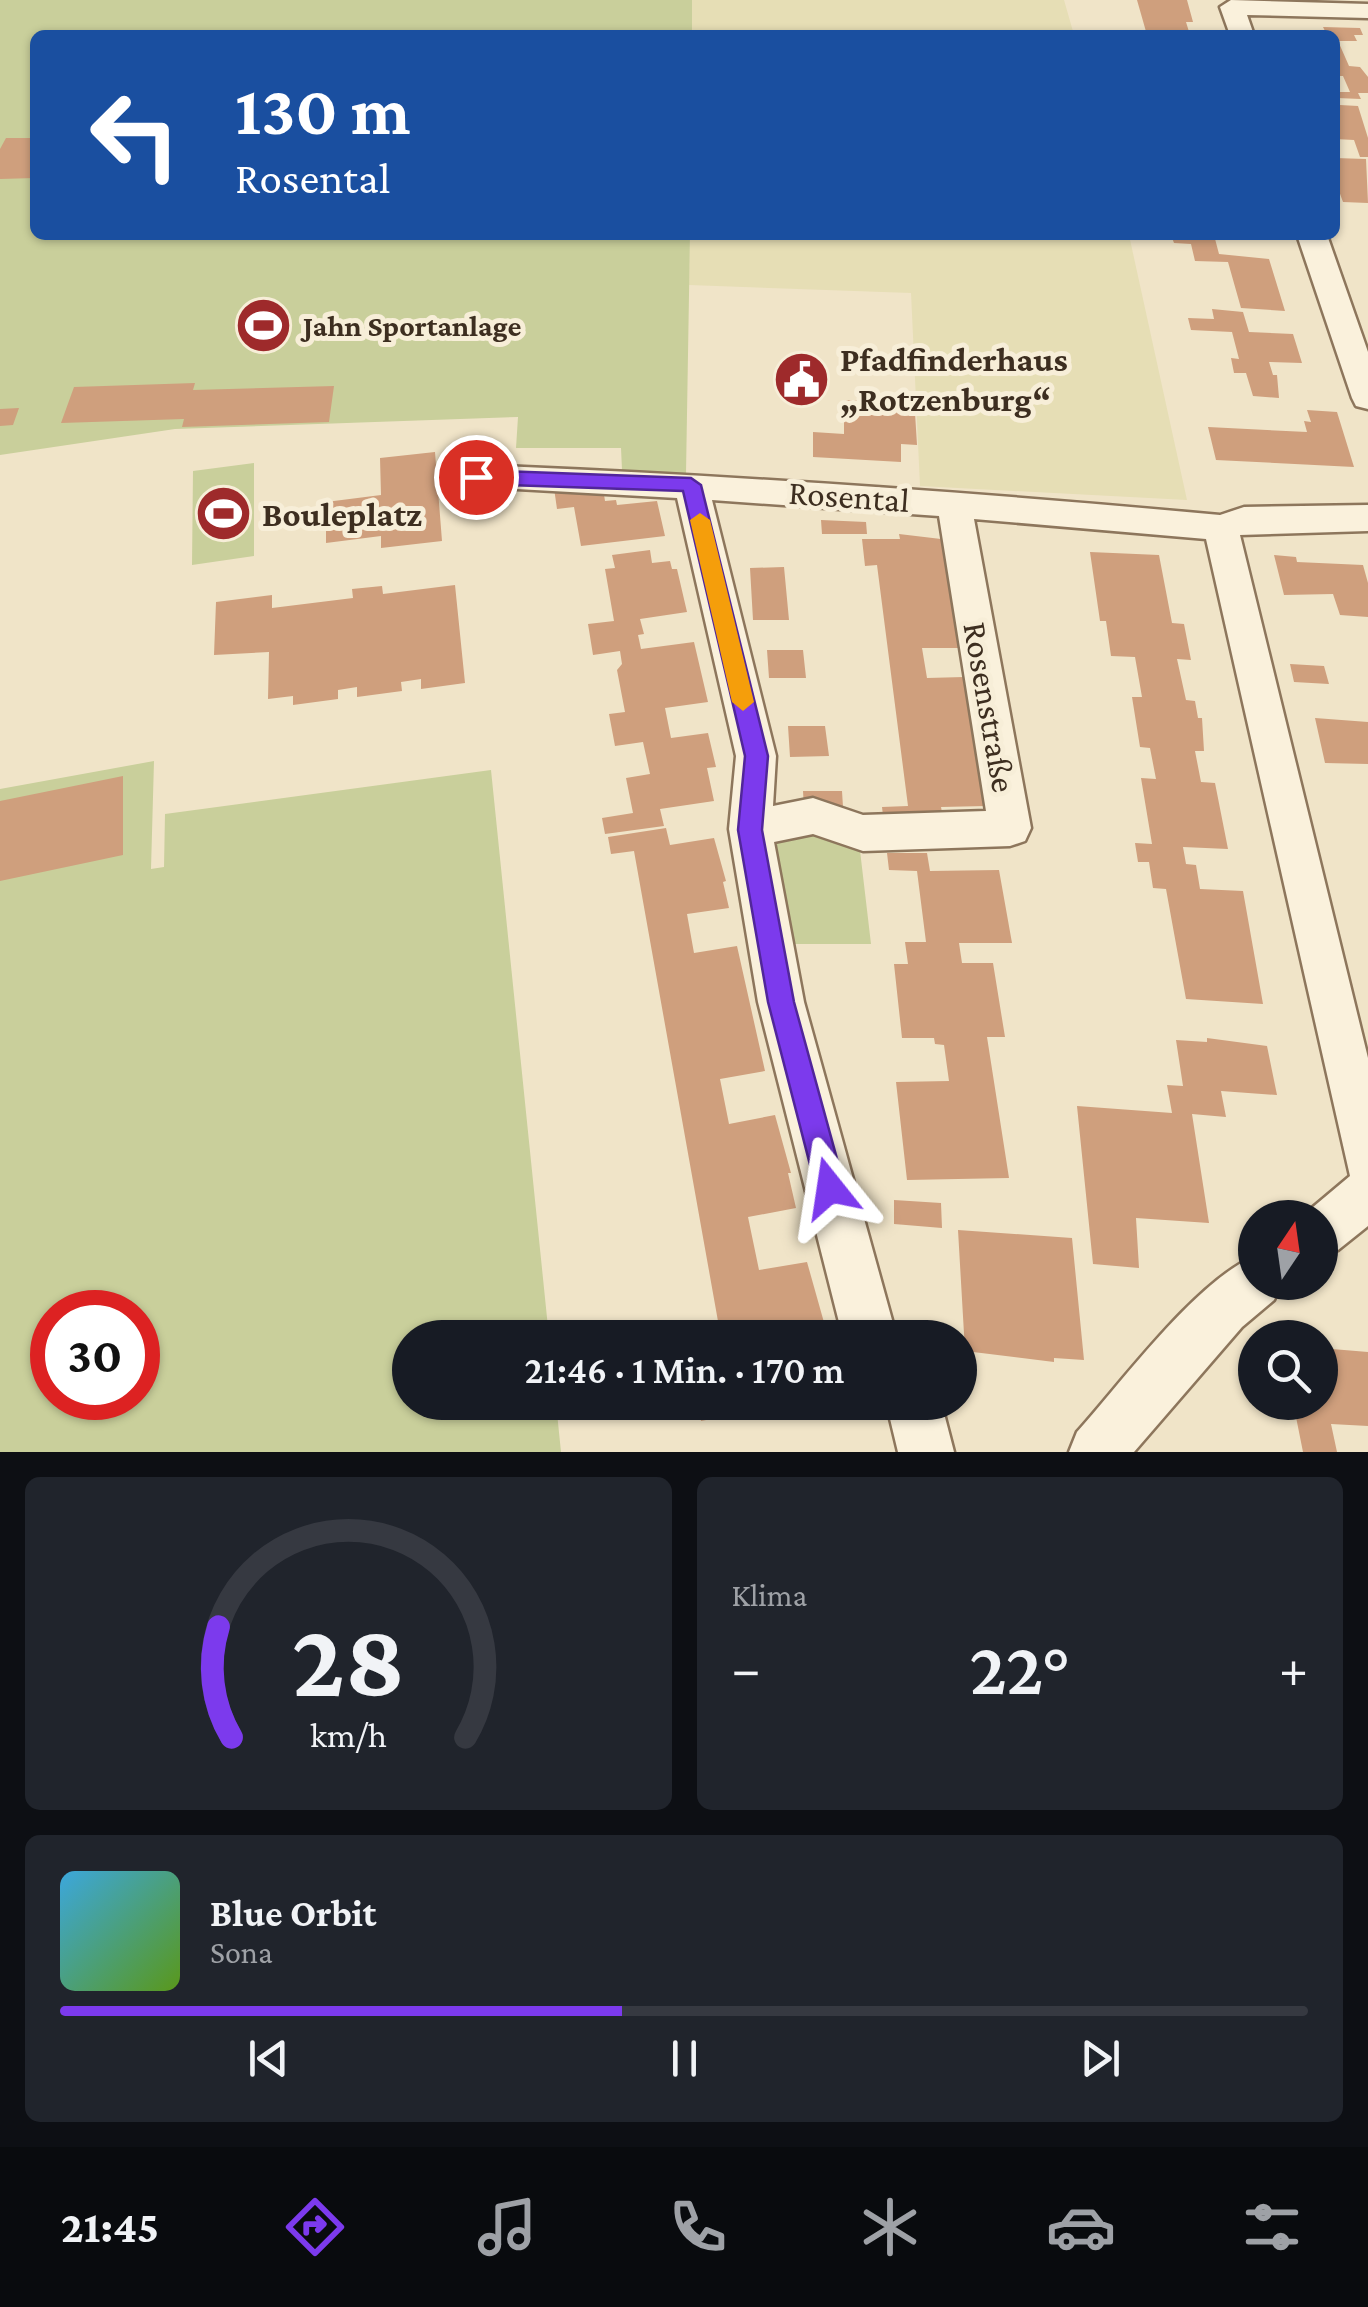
<!DOCTYPE html>
<html lang="de">
<meta charset="utf-8">
<style>
:root{--surface:#171b24;--page:#20242c;--text:#f1f3f6;--muted:#9ea1a6;--line:#363941;--accent:#7c3aed}
body{margin:0;font-family:"Crimson Pro",serif;background:var(--page);color:var(--text);height:100vh;display:flex;flex-direction:column;font-size:38px;white-space:nowrap}
*{box-sizing:border-box;margin:0}
p{font-size:32px;color:var(--muted)}
.icon{flex:none;width:55px;height:55px;fill:none;stroke:currentColor;stroke-width:2;stroke-linecap:round;stroke-linejoin:round}
.map{position:relative;height:1452px;overflow:hidden}
.sheet{display:flex;flex-direction:column;gap:25px;padding:25px;background:#0d0f14;flex:1}
.sheet>*{flex:none}
.guide{position:absolute;left:30px;top:30px;width:1310px;height:210px;border-radius:15px;box-shadow:0 2px 8px #0004;background:#1a4fa0;color:#fff;overflow:hidden}
.needle{width:65px;rotate:13deg}
.controls{position:absolute;left:1238px;top:1200px;display:grid;gap:20px}
.controls a{display:grid;place-items:center;width:100px;height:100px;border-radius:50%;background:var(--surface);box-shadow:0 2px 8px #0004;font-size:50px}
.speed{position:absolute;left:30px;top:1290px;display:flex;gap:20px;font-size:50px;font-weight:700;text-align:center}
.speed>*{display:grid;place-content:center;width:130px;height:130px;border-radius:50%;background:var(--surface);box-shadow:0 2px 8px #0004;line-height:1}
.speed .limit{border:15px solid #d22;background:#fff;color:#111}
.pin{position:absolute;display:grid;place-items:center;width:85px;height:85px;color:#fff;margin:-42px;border:5px solid #fff;border-radius:50%;box-shadow:0 2px 10px #0007}
.me{position:absolute;width:110px;margin:-55px;rotate:345deg;stroke-linejoin:round;filter:drop-shadow(0 0 8px #0008)}
.turn{display:flex;align-items:center;gap:35px;height:210px;padding:0 40px;font-size:45px}
.turn .icon{width:130px;height:130px;stroke-width:2.5}
.turn b{display:block;font-size:70px;line-height:85px}
.big{font-size:75px;font-weight:600;line-height:1.1}
.sheet .card{flex:1;display:flex;flex-direction:column;justify-content:center;gap:15px;min-width:0;padding:0 35px;border-radius:15px;background:var(--page)}
.sheet .dial{align-items:center;gap:0}
.dial svg{height:260px;overflow:visible;fill:none;stroke:var(--line);stroke-width:7;stroke-linecap:round;text-anchor:middle}
.dial text{fill:var(--text);stroke:none}
.song{display:flex;align-items:center;gap:30px}
.cover{width:120px;height:120px;border-radius:15px;background:linear-gradient(135deg,hsl(200 70% 55%),hsl(90 70% 35%))}
.played{height:10px;border-radius:5px;background:linear-gradient(90deg,var(--accent) 45%,var(--line) 45%)}
.keys{display:flex;justify-content:space-around;direction:ltr}
.heat{display:flex;justify-content:space-between;align-items:center;font-size:55px;direction:ltr}
.sheet .tiles{flex:1;display:grid;gap:25px;grid-template-columns:1fr 1fr}
.card:last-child{grid-column:span 2}
.trip{position:absolute;left:392px;top:1320px;width:585px;height:100px;border-radius:50px;background:var(--surface);box-shadow:0 2px 8px #0004;font-weight:600;line-height:100px;text-align:center}
.dock{display:flex;height:160px;justify-content:space-around;align-items:center;background:#090b0e;color:var(--muted)}
.dock .icon{width:70px;height:70px}
.dock .current{color:var(--accent)}
.dock b{font-size:45px;color:var(--text)}
.map>svg:first-child{display:block}
</style>
<div class="map">
<svg width="1368" height="1452" viewBox="0 0 1368 1452">
<rect width="100%" height="100%" fill="#f0e4c8"/>
<!-- farmland -->
<path fill="#e6deb5" d="M 692,0 L 1064,0 L 1074,35 L 692,35 Z
M 690,235 L 1129,235 L 1187,500 L 920,486 L 911,293 L 689,285 Z"/>
<!-- green -->
<path fill="#c9cf9b" fill-rule="evenodd" d="M 0,0 L 692,0 L 692,35 L 35,35 L 35,235 L 690,235 L 686,474 L 622,470 L 621,448 L 516,448 L 518,417 L 175,429 L 0,455 Z
M 254,463 L 254,556 L 192,565 L 193,471 Z
M 154,761 L 151,869 L 164,867 L 165,814 L 491,770 L 549,1337 L 410,1338 L 410,1402 L 556,1403 L 561,1452 L 0,1452 L 0,789 ZM 52,1312 L 138,1312 L 138,1398 L 52,1398 Z
M 792,829 L 859,842 L 871,944 L 791,944 L 769,859 L 778,837 Z"/>
<!-- building -->
<path fill="#cf9f7d" d="M 1137,0 L 1187,0 L 1193,22 L 1186,22 L 1190,35 L 1147,35 Z
M 1323,27 L 1360,28 L 1363,35 L 1354,35 L 1357,41 L 1338,41 L 1349,66 L 1360,67 L 1368,77 L 1368,93 L 1358,93 L 1361,99 L 1337,98 L 1340,105 L 1358,106 L 1368,138 L 1368,157 L 1360,157 L 1354,140 L 1335,139 L 1335,92 L 1350,92 L 1343,76 L 1335,76 L 1335,35 L 1327,35 Z
M 6,138 L 35,138 L 35,178 L 0,179 L 0,149 Z
M 1335,158 L 1366,159 L 1368,203 L 1343,202 L 1335,180 Z
M 1171,235 L 1214,235 L 1219,254 L 1269,259 L 1285,311 L 1241,308 L 1228,262 L 1195,261 L 1191,244 L 1174,243 Z
M 1212,309 L 1243,312 L 1249,332 L 1293,334 L 1302,363 L 1269,362 L 1273,375 L 1277,375 L 1279,398 L 1253,396 L 1246,373 L 1234,373 L 1231,358 L 1239,359 L 1232,332 L 1191,330 L 1188,318 L 1214,319 Z
M 195,383 L 193,390 L 334,386 L 329,422 L 182,427 L 184,419 L 61,423 L 74,387 Z
M 844,400 L 900,402 L 900,412 L 915,413 L 917,445 L 901,444 L 901,462 L 813,457 L 813,432 L 844,434 Z
M 19,408 L 13,425 L 0,426 L 0,409 Z
M 1307,410 L 1337,412 L 1354,467 L 1216,460 L 1208,427 L 1307,432 L 1304,421 L 1311,422 Z
M 435,452 L 442,541 L 381,548 L 381,536 L 326,543 L 326,502 L 381,495 L 380,458 Z
M 554,488 L 603,488 L 605,501 L 616,500 L 617,505 L 657,501 L 665,536 L 581,546 L 574,507 L 557,509 Z
M 821,520 L 866,522 L 867,534 L 822,534 Z
M 899,534 L 941,539 L 959,648 L 922,648 L 927,678 L 964,677 L 986,806 L 941,807 L 944,823 L 884,824 L 882,807 L 908,806 L 877,565 L 865,566 L 862,539 L 900,539 Z
M 650,550 L 652,563 L 670,561 L 672,569 L 677,569 L 687,612 L 640,619 L 644,634 L 638,635 L 641,649 L 694,642 L 708,702 L 665,708 L 671,738 L 708,733 L 716,767 L 707,768 L 714,801 L 660,809 L 664,826 L 605,834 L 602,818 L 633,813 L 626,778 L 650,774 L 643,742 L 615,746 L 609,714 L 625,712 L 617,670 L 622,664 L 620,651 L 593,655 L 588,624 L 614,621 L 605,569 L 615,568 L 612,555 Z
M 1090,552 L 1159,555 L 1172,623 L 1184,624 L 1191,660 L 1177,659 L 1186,700 L 1195,701 L 1198,718 L 1202,718 L 1204,751 L 1195,751 L 1201,782 L 1215,783 L 1228,849 L 1183,847 L 1186,864 L 1196,865 L 1200,889 L 1243,891 L 1263,1004 L 1186,999 L 1166,889 L 1153,888 L 1149,862 L 1138,862 L 1135,843 L 1152,844 L 1141,778 L 1156,779 L 1150,748 L 1140,747 L 1132,697 L 1142,697 L 1135,657 L 1111,656 L 1106,621 L 1100,621 Z
M 1274,555 L 1296,557 L 1297,562 L 1363,565 L 1368,583 L 1368,617 L 1340,615 L 1333,594 L 1284,595 Z
M 784,567 L 789,620 L 753,620 L 750,568 Z
M 455,585 L 465,683 L 421,689 L 421,679 L 401,682 L 402,691 L 357,697 L 357,687 L 338,690 L 338,699 L 293,705 L 293,696 L 268,699 L 269,652 L 214,655 L 216,602 L 272,595 L 272,608 L 353,598 L 352,589 L 382,586 L 383,594 Z
M 767,650 L 803,650 L 806,678 L 769,678 Z
M 1290,664 L 1324,666 L 1329,684 L 1294,682 Z
M 1315,718 L 1368,722 L 1368,764 L 1325,763 Z
M 788,726 L 825,726 L 829,756 L 790,757 Z
M 123,776 L 123,855 L 0,881 L 0,801 Z
M 803,791 L 842,791 L 843,807 L 804,808 Z
M 666,828 L 670,845 L 714,838 L 726,881 L 723,882 L 729,908 L 687,914 L 694,953 L 737,946 L 765,1071 L 720,1079 L 729,1124 L 775,1115 L 791,1173 L 788,1173 L 796,1208 L 748,1217 L 759,1270 L 807,1262 L 825,1326 L 822,1328 L 824,1338 L 721,1338 L 634,851 L 611,854 L 608,837 Z
M 887,853 L 927,853 L 930,871 L 999,870 L 1012,943 L 959,943 L 962,963 L 993,963 L 1005,1037 L 987,1037 L 1009,1178 L 907,1180 L 896,1082 L 949,1081 L 944,1045 L 935,1044 L 934,1038 L 902,1038 L 894,964 L 908,964 L 905,942 L 926,942 L 917,871 L 889,870 Z
M 1207,1038 L 1267,1046 L 1277,1095 L 1221,1091 L 1226,1117 L 1192,1114 L 1209,1223 L 1136,1218 L 1139,1268 L 1093,1264 L 1077,1106 L 1172,1113 L 1167,1085 L 1183,1086 L 1176,1040 L 1207,1042 Z
M 894,1200 L 941,1203 L 942,1228 L 894,1224 Z
M 958,1230 L 1072,1238 L 1084,1360 L 1054,1358 L 1054,1362 L 965,1351 Z
M 1320,1348 L 1368,1352 L 1368,1426 L 1331,1424 L 1337,1452 L 1303,1452 L 1293,1402 L 1320,1402 Z
M 698,1402 L 777,1402 L 778,1406 L 701,1421 Z"/>
<g fill="none" stroke-linecap="round" stroke-linejoin="round">
<defs>
<path id="street" d="M 1231,0 L 1368,4 L 1368,18 L 1247,15 L 1254,35 L 1230,35 L 1220,7 Z
M 1297,235 L 1327,235 L 1368,352 L 1368,409 L 1356,406 L 1352,398 Z
M 476,465 C 725,475 972,492 1220,515 L 1244,507 L 1368,505 L 1368,531 L 1240,535 L 1368,1058 L 1368,1226 L 1338,1250 L 1320,1258 L 1320,1218 L 1300,1218 L 1350,1176 L 1206,539 L 974,519 L 1031,828 L 1025,841 L 1010,846 L 863,851 L 813,834 L 774,842 L 804,1002 L 897,1338 L 843,1338 L 758,1002 L 729,829 L 736,756 L 677,498 L 464,486 L 459,477 L 464,468 ZM 712,500 L 939,516 L 986,811 L 863,815 L 813,798 L 773,806 L 776,756 Z
M 1255,1256 L 1255,1282 L 1282,1282 L 1274,1300 L 1242,1327 L 1134,1452 L 1069,1452 L 1077,1432 C 1122,1382 1196,1281 1255,1256 Z
M 886,1402 L 941,1402 L 954,1452 L 898,1452 Z"/>
</defs>
<!-- street casing -->
<use href="#street" stroke="#8d765c" stroke-width="5"/>
<!-- street -->
<use href="#street" fill="#faf1dc" fill-rule="evenodd"/>
</g>
<!-- route -->
<path fill="#7c3aed" stroke="#51269a" stroke-width="2.5" d="M 476,470 L 691,478 L 701,485 L 768,756 L 762,830 L 794,1002 L 845,1188 L 841,1198 L 830,1203 L 820,1198 L 816,1188 L 768,1002 L 738,830 L 745,756 L 683,491 L 476,484 L 466,477 Z"/>
<!-- slow -->
<path fill="#f59e0b" d="M 700,513 L 710,520 L 754,702 L 743,711 L 732,702 L 690,520 Z"/>
<!-- icons -->
<defs>
<symbol id="stadium-disc" viewBox="-11 -11 22 22"><circle r="9.5" fill="#9e2a2b" stroke="#f7eed8"/><path d="M0-5a6.5 5 0 1 0 0 10a6.5 5 0 1 0 0-10ZM-3.5-1.8h7v3.6h-7Z" fill="#fff"/></symbol>
<symbol id="civic-disc" viewBox="-11 -11 22 22"><circle r="9.5" fill="#9e2a2b" stroke="#f7eed8"/><path d="M-.6-6.5H3V-4.5H.6V-3L4-1V1h2V6H-6V1h2V-1L-.6-3ZM-1.2 2.5V6h2.4V2.5Z" fill="#fff"/></symbol>
</defs>
<g fill-rule="evenodd">
<use href="#stadium-disc" x="232" y="294" width="63" height="63"/>
<use href="#civic-disc" x="770" y="348" width="63" height="63"/>
<use href="#stadium-disc" x="192" y="482" width="63" height="63"/>
</g>
<g text-anchor="middle" stroke-width="10" stroke-linejoin="round" paint-order="stroke">
<!-- far-poi labels -->
<g font-size="30" font-weight="bold" fill="#3d2e20" stroke="#f7eed8" text-anchor="start">
<text x="303" y="336">Jahn Sportanlage</text>
</g>
<!-- poi labels -->
<g font-size="35" font-weight="bold" fill="#3d2e20" stroke="#f7eed8" text-anchor="start">
<text x="840" y="371">Pfadfinderhaus<tspan x="840" dy="40">„Rotzenburg“</tspan></text>
<text x="262" y="526">Bouleplatz</text>
</g>
<!-- street labels -->
<g font-size="35" fill="#3d2e20" stroke="#f7eed8">
<text transform="translate(849 496) rotate(4)" y="12">Rosental</text>
<text transform="translate(990 707) rotate(80)" y="12">Rosenstraße</text>
</g>
</g>
</svg>
<div class="controls">
<a><svg class="needle" viewBox="-14 -14 28 28"><path d="M0-13l5 13h-10z" fill="#e53935"/><path d="M0 13l5-13h-10z" fill="#9ea1a6"/></svg></a>
<a><svg class="icon" aria-label="search" viewBox="0 0 24 24"><circle cx="10" cy="10" r="6"/><path d="M15 15l6 6"/></svg></a>
</div>
<div class="speed"><div class="limit">30</div></div>
<div class="pin" style="left:476px;top:477px;background:#d93025"><svg class="icon" aria-label="arrive" viewBox="0 0 24 24"><path d="M6 21V4h12l-3 4 3 4H6"/></svg></div>
<svg class="me" style="left:830px;top:1188px" viewBox="-20 -20 40 40"><path d="M0-17L14 15 0 8-14 15z" fill="#7c3aed" stroke="#fff" stroke-width="4"/></svg>
<div class="trip">21:46 · 1 Min. · 170 m</div>
<div class="guide">
<div class="turn"><svg class="icon" aria-label="left" viewBox="0 0 24 24"><path d="M17 20v-9H6M10 6l-5 5 5 5"/></svg><div><b>130 m</b>Rosental</div></div>
</div>
</div>
<section class="sheet">
<div class="tiles">
<div class="card dial"><svg viewBox="0 0 100 80">
<path d="M14 69A42 42 0 1 1 86 69"/>
<path d="M14 69A42 42 0 0 1 10 35" stroke="#7c3aed"/>
<text x="50" y="56" font-size="32" font-weight="700">28</text>
<text x="50" y="72" font-size="11">km/h</text>
</svg></div>
<div class="card"><p>Klima</p>
<div class="heat"><a>−</a><b class="big">22°</b><a>+</a></div>
</div>
<div class="card">
<div class="song"><i class="cover"></i><div><b>Blue Orbit</b><p>Sona</p></div></div>
<div class="played"></div>
<div class="keys"><svg class="icon" aria-label="previous" viewBox="0 0 24 24"><path d="M18 5L8 12l10 7zM5 5v14"/></svg><svg class="icon" aria-label="pause" viewBox="0 0 24 24"><path d="M8 5v14M16 5v14"/></svg><svg class="icon" aria-label="next" viewBox="0 0 24 24"><path d="M6 5l10 7-10 7zM19 5v14"/></svg></div>
</div>
</div>
</section>
<nav class="dock">
<b>21:45</b>
<svg class="icon current" aria-label="directions" viewBox="0 0 24 24"><path d="M12 3l9 9-9 9-9-9zM9 14v-3h6M13 9l2 2-2 2"/></svg>
<svg class="icon" aria-label="music" viewBox="0 0 24 24"><path d="M9 18V5l10-2v13"/><circle cx="6" cy="18" r="3"/><circle cx="16" cy="16" r="3"/></svg>
<svg class="icon" aria-label="phone" viewBox="0 0 24 24"><path d="M5 4h4l2 5-3 2q2 4 5 5l2-3 5 2v4C11 20 4 13 5 4z"/></svg>
<svg class="icon" aria-label="climate" viewBox="0 0 24 24"><path d="M12 3v18M4 7l16 10M4 17L20 7"/></svg>
<svg class="icon" aria-label="car" viewBox="0 0 24 24"><path d="M5 17H2v-5l4-1 3-4h7l3 4 3 1v5h-3M9 17h6M6 11h13"/><circle cx="7" cy="17" r="2"/><circle cx="17" cy="17" r="2"/></svg>
<svg class="icon" aria-label="filters" viewBox="0 0 24 24"><path d="M4 7h16M4 17h16"/><circle cx="9" cy="7" r="2"/><circle cx="15" cy="17" r="2"/></svg>
</nav>
